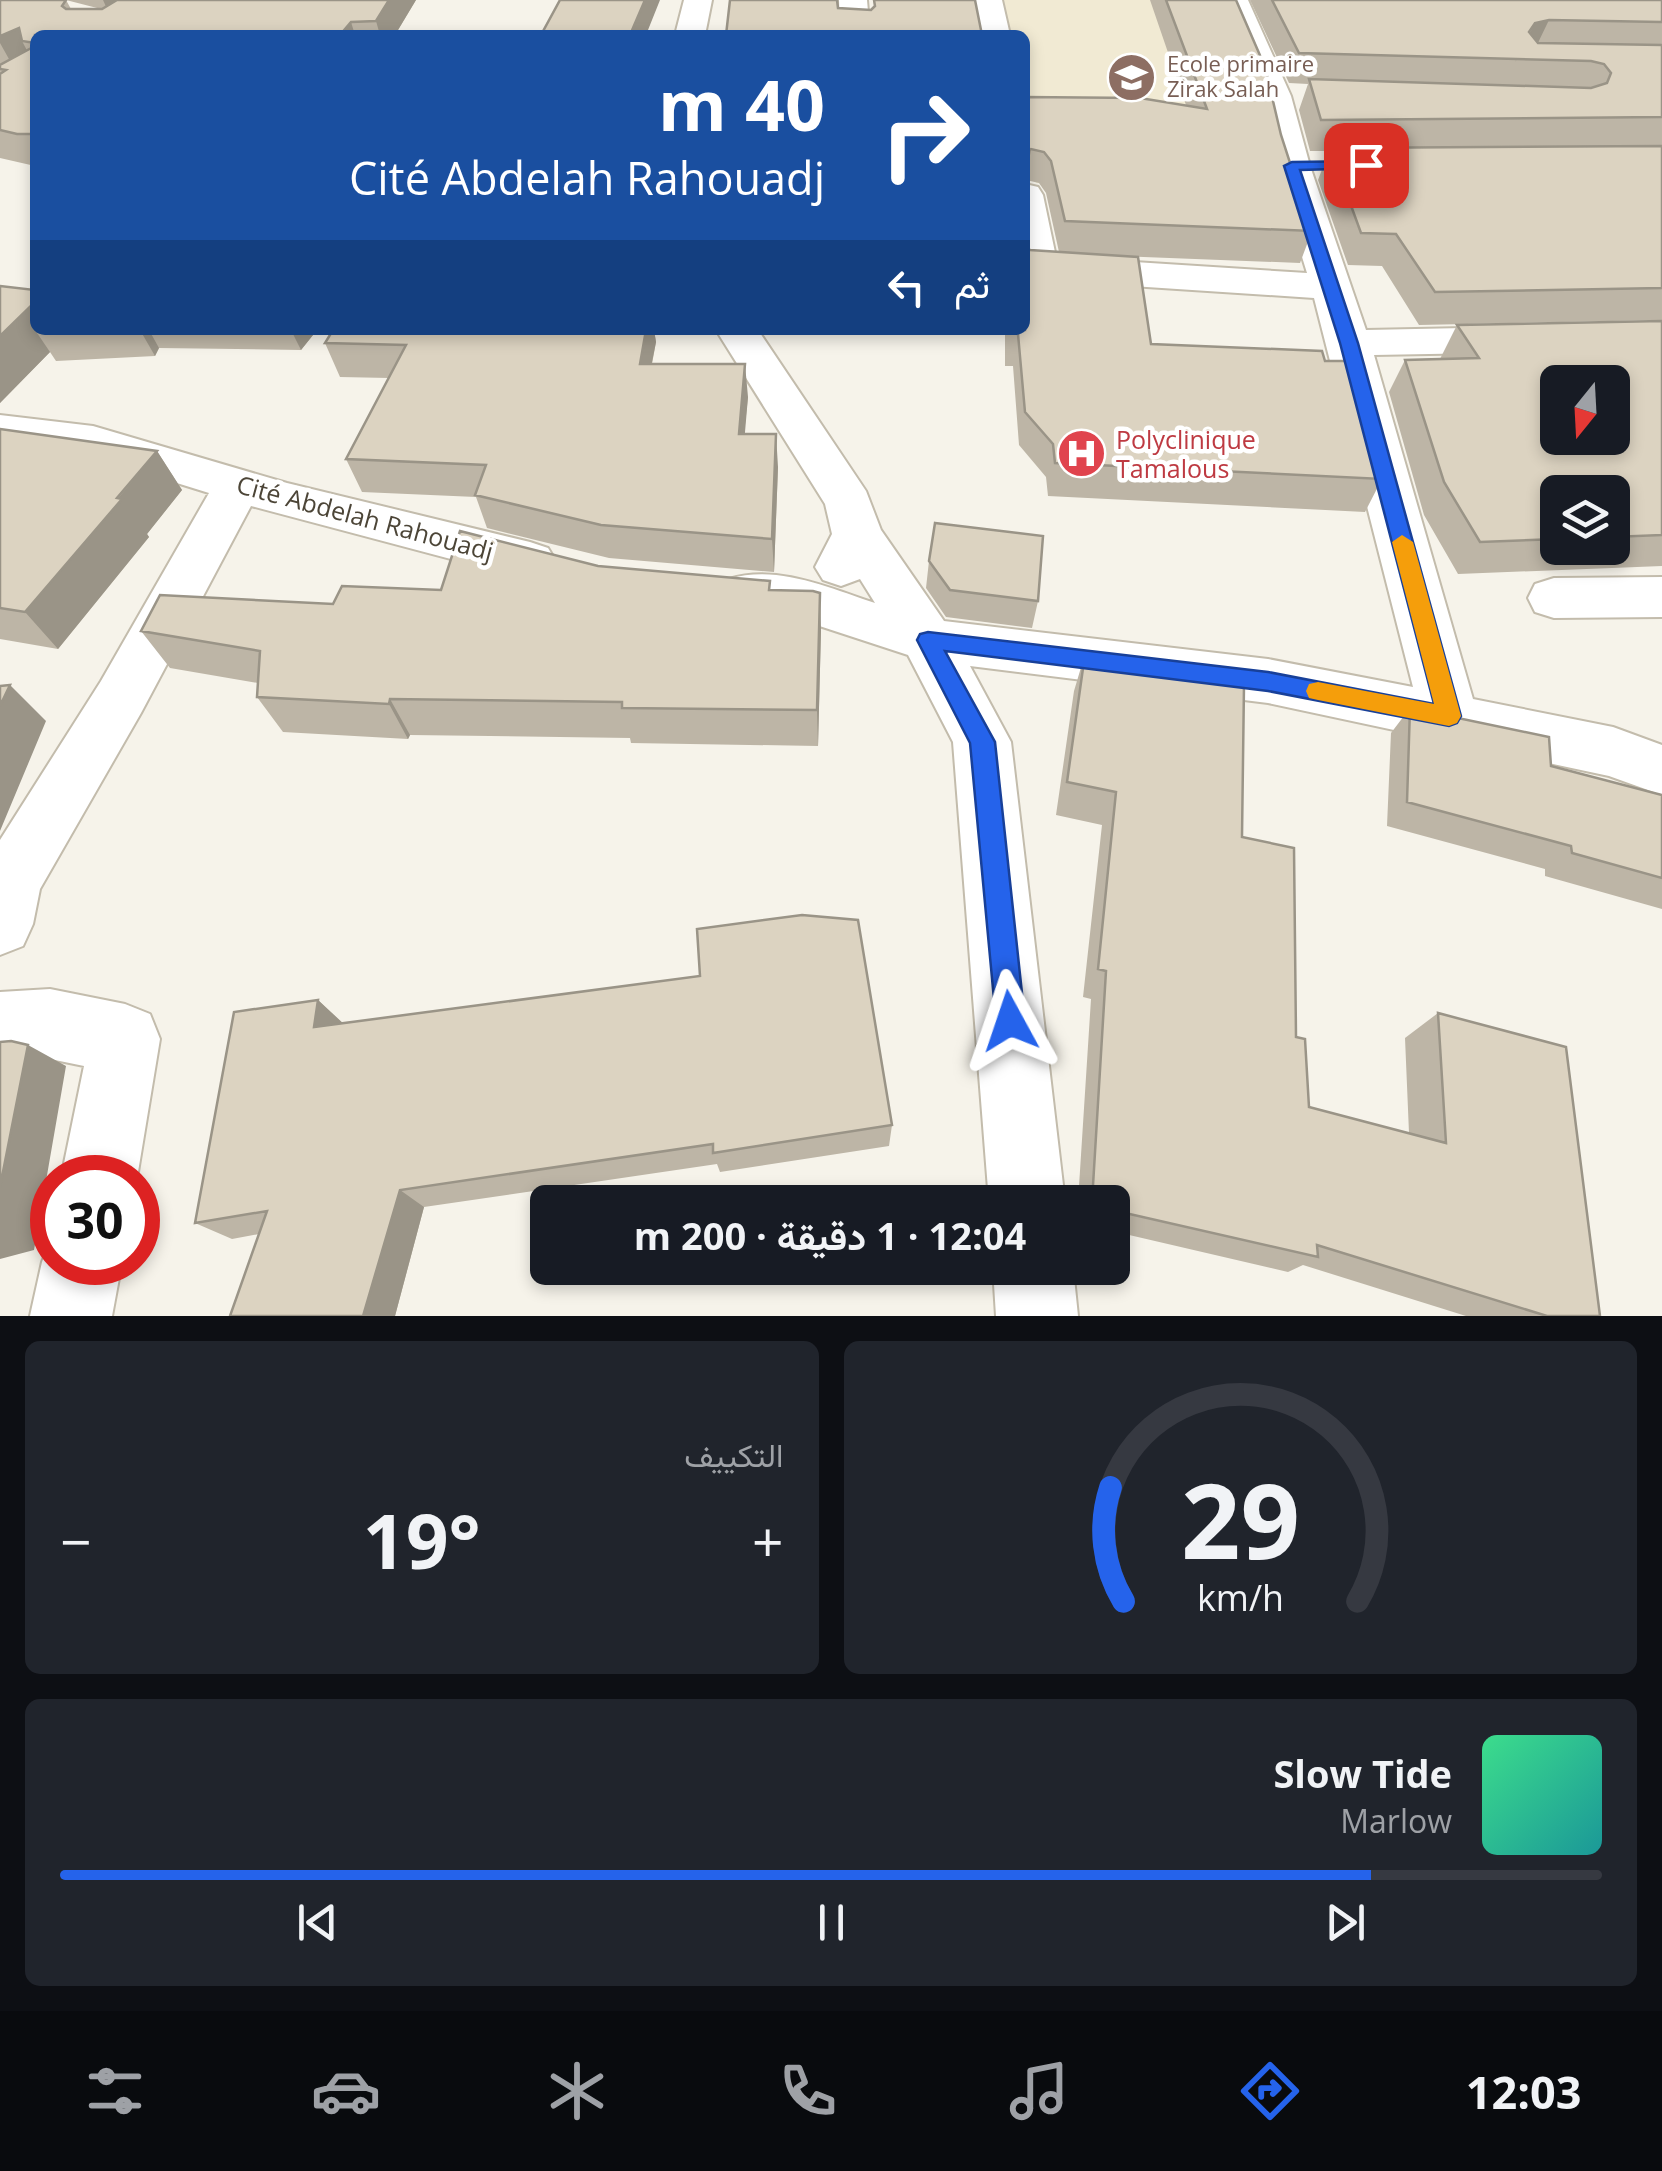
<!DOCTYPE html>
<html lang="ar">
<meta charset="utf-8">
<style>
:root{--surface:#171b24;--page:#20242c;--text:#f1f3f6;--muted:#9ea1a6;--line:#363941;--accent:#2563eb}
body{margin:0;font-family:"Open Sans",Vazirmatn,sans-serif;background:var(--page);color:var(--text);direction:rtl;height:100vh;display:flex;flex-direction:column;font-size:38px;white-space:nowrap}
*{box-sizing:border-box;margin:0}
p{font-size:32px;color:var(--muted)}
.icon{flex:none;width:55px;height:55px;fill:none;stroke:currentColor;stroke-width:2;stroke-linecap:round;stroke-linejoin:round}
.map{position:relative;height:1316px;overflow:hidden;direction:ltr}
.sheet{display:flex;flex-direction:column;gap:25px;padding:25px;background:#0d0f14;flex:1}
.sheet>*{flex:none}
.hud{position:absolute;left:30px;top:30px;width:1000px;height:305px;border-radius:15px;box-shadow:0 5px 15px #0003;direction:rtl;background:#1a4fa0;color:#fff;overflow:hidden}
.needle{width:65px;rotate:198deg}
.controls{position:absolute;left:1540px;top:365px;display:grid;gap:20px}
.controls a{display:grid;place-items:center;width:90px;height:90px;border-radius:15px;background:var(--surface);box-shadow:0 5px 15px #0003;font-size:50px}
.speed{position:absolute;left:30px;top:1155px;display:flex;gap:20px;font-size:50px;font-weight:700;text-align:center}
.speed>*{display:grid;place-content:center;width:130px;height:130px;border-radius:50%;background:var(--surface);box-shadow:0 5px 15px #0003;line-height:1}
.speed .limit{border:15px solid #d22;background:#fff;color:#111}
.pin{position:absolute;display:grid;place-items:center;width:85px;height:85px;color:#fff;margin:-42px;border-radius:20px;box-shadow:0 5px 15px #0006}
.me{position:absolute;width:110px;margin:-55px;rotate:355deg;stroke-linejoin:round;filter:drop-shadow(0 0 8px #0008)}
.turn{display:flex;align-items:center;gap:35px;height:210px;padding:0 40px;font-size:45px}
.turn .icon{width:130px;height:130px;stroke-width:2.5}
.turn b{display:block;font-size:70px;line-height:85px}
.then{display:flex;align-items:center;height:95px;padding:0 40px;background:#0003;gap:20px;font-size:38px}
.big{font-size:75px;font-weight:700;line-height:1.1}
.sheet .widget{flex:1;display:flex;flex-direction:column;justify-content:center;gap:15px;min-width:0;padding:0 35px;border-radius:15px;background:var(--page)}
.sheet .dial{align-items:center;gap:0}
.dial svg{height:260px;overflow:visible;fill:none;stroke:var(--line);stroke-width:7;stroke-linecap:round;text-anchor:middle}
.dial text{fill:var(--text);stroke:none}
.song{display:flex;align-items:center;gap:30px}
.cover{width:120px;height:120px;border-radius:15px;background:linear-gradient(135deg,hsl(150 70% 55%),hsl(180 70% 35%))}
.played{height:10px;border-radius:5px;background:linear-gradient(90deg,var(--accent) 85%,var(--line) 85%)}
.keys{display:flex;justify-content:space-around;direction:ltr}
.heat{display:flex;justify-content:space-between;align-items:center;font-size:55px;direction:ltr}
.sheet .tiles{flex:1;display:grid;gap:25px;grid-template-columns:1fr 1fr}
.widget:last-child{grid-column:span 2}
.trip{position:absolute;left:530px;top:1185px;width:600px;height:100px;border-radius:15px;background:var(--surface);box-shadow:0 5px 15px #0003;font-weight:700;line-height:100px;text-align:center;direction:rtl}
.tab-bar{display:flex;height:160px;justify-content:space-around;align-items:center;background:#090b0e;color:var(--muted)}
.tab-bar .icon{width:70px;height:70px}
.tab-bar .active{color:var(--accent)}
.tab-bar b{font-size:45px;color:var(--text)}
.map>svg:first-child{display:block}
</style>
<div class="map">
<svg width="1662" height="1316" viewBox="0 0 1662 1316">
<rect width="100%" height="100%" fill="#f6f3ea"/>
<!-- education -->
<path fill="#f1ead3" d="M 1003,0 L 1216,0 L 1199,197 L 1036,183 L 1025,120 L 1025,35 L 1010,35 Z"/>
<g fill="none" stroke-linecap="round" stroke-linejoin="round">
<defs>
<path id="street" d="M 684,0 L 712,0 L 705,35 L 675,35 Z
M 839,0 L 867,0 L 870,35 L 840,35 Z
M 974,0 L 1002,0 L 1010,35 L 980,35 Z
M 1220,0 L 1248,0 L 1291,96 L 1310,166 L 1366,330 L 1662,324 L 1662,350 L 1374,355 L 1473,699 L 1613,727 L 1662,745 L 1662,795 L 1609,776 L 1268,703 L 970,666 L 1011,742 L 1065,1202 L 989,1202 L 953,742 L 908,655 L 792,617 L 729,607 L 722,593 L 729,579 C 777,564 829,588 875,603 L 860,579 L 841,586 L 823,580 L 815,567 L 832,534 L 825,504 L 716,330 L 758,330 L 866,491 L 881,530 L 944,621 L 1268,659 L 1413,687 L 1314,298 L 1025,279 L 1025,184 L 1038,187 L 1043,195 L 1056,257 L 1307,273 L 1274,166 L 1259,96 Z
M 0,415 L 93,426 L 287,483 L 530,542 L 548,548 L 556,561 L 548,574 L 530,580 L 251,506 L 141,713 L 40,889 L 33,924 L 23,946 L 0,955 L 0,840 L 101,681 L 209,493 L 90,456 L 0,445 Z
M 1662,577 L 1662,617 L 1554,618 L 1535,612 L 1528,598 L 1535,584 L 1554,578 Z
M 50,989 L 125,1004 L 150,1014 L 160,1039 L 137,1178 L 61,1178 L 84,1066 L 50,1059 L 0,1062 L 0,992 Z
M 52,1237 L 52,1262 L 122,1262 L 112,1316 L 30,1316 L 42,1262 Z
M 993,1268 L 1073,1268 L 1078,1316 L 996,1316 Z"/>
</defs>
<!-- street casing -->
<use href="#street" stroke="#c3bcac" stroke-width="4"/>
<!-- street -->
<use href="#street" fill="#fff" fill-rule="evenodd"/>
</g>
<!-- wall -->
<path fill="#bdb5a6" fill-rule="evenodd" d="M 0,0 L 416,0 L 395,35 L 35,35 L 35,166 L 0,158 ZM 66,0 L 101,9 L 71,9 Z
M 1150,0 L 1236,0 L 1312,231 L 1300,263 L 1118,256 L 1151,344 L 1325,361 L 1382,479 L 1365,512 L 1048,496 L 1046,477 L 1019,445 L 1013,366 L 1005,366 L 1005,330 L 1025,330 L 1025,97 L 1186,105 ZM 1026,180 L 1039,183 L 1046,193 L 1059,252 L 1030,250 L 1026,247 Z
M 1250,0 L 1662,0 L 1662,320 L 1419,325 L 1382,266 L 1348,265 L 1318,180 L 1329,151 L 1310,151 L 1299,110 L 1308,84 L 1289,83 Z
M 0,286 L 35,290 L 35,330 L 317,330 L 301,350 L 159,348 L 155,356 L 56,361 L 50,352 L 0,403 Z
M 1662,321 L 1662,566 L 1458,574 L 1424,515 L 1389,392 L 1405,360 L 1440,359 L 1457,325 ZM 1558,492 L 1612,492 L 1612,548 L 1558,548 Z
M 333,330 L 654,330 L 656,342 L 652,364 L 748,397 L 744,434 L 778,467 L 774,572 L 609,558 L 487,528 L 476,497 L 362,492 L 346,459 L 389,378 L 340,377 L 325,343 Z
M 0,429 L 157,451 L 182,490 L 147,534 L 149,537 L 58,649 L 0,639 Z
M 929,561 L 1038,601 L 1032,628 L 946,617 L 926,588 Z
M 598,566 L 770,590 L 821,630 L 818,746 L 631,743 L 630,738 L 410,735 L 408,739 L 283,732 L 257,697 L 258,683 L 170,668 L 141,631 L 333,604 L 441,590 Z
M 1085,654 L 1242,837 L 1296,1037 L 1309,1107 L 1409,1133 L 1405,1038 L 1438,1013 L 1600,1316 L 1466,1316 L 1303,1265 L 1288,1272 L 1112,1231 L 1112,1202 L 1078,1202 L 1091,999 L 1083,997 L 1102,825 L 1056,815 L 1074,691 Z
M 1410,708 L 1551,766 L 1662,795 L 1662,909 L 1545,876 L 1545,869 L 1387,826 L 1391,733 Z
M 318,1000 L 343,1024 L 892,1125 L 889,1146 L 720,1172 L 717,1164 L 424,1207 L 395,1316 L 230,1316 L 259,1234 L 232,1239 L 195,1223 Z"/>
<!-- shaded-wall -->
<path fill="#9a9487" d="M 103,0 L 128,0 L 108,11 Z
M 389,0 L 416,0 L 395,35 L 380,35 L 376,21 Z
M 645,0 L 660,0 L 646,35 L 630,35 Z
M 1549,20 L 1535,49 L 1521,53 L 1515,62 L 1535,23 Z
M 351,22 L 355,35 L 340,35 Z
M 19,28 L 22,41 L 32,60 L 14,68 L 0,43 L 0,36 Z
M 1031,149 L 1026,180 L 1026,152 Z
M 35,302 L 35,327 L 33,327 L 50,352 L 0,403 L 0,336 Z
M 140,330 L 149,330 L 159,348 L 155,356 Z
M 291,330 L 317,330 L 301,350 Z
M 646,330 L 654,330 L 656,342 L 645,397 L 640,364 Z
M 745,364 L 748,397 L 742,467 L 739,434 Z
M 776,434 L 778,467 L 774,572 L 772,539 Z
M 157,451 L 182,490 L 147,534 L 149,537 L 58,649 L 25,612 Z
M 820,593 L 821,630 L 818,746 L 817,710 Z
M 10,685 L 46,721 L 0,831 L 0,706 Z
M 390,699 L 410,735 L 408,739 L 389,704 Z
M 318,1000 L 345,1025 L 314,1027 Z
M 28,1045 L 66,1066 L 34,1250 L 0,1259 L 0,1187 Z
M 400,1190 L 424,1207 L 395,1316 L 363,1316 Z"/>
<!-- building -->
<path fill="#dcd3c1" stroke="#9a9487" stroke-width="2.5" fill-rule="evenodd" d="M 0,0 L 66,0 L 62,6 L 66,9 L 102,9 L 117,0 L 389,0 L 376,21 L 351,22 L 340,35 L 35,35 L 35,43 L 22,41 L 19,28 L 0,36 Z
M 560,0 L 645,0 L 630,35 L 541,35 Z
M 730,0 L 837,0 L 838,8 L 871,10 L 875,6 L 874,0 L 975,0 L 982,35 L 726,35 Z
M 1166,0 L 1236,0 L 1265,67 L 1281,135 L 1312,231 L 1065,221 L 1051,161 L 1044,152 L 1031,149 L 1026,152 L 1026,247 L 1030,250 L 1138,257 L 1151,344 L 1322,351 L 1325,361 L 1350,361 L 1382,479 L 1055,463 L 1053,444 L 1025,412 L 1018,334 L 1010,333 L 1010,330 L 1025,330 L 1025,97 L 1140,98 L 1207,109 Z
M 1272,0 L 1662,0 L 1662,22 L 1549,20 L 1535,23 L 1529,32 L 1538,43 L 1662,45 L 1662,117 L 1321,120 L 1309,79 L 1591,88 L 1607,83 L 1611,73 L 1604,64 L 1591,61 L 1299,53 Z
M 35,46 L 35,134 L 17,134 L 0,130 L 0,74 L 6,70 L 0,69 L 0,65 Z
M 1662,146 L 1662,288 L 1435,292 L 1396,234 L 1361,233 L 1330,148 Z
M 0,286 L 35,290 L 35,302 L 0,336 Z
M 1662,321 L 1662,535 L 1612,537 L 1612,492 L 1558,492 L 1558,539 L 1480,542 L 1444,482 L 1405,360 L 1479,358 L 1457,325 ZM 1558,382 L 1612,382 L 1612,438 L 1558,438 Z
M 333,330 L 646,330 L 640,364 L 745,364 L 739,434 L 776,434 L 772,539 L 601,525 L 475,495 L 486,465 L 346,459 L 406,345 L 325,343 Z
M 0,429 L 157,451 L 117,498 L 122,499 L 25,612 L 0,608 Z
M 935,523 L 1043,536 L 1038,601 L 950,590 L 929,561 Z
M 460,531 L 598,566 L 770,581 L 769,590 L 813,591 L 820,593 L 817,710 L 622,708 L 622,702 L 390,699 L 389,704 L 257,697 L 260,651 L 141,631 L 160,595 L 333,604 L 342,586 L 441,590 Z
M 1085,654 L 1244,685 L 1242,837 L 1294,848 L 1296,1037 L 1305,1039 L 1309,1107 L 1446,1143 L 1438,1013 L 1566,1047 L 1600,1316 L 1547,1316 L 1317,1245 L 1318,1257 L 1112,1210 L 1112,1202 L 1092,1202 L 1106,971 L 1098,969 L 1116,792 L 1067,782 Z
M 10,685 L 0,706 L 0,686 Z
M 1410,708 L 1549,737 L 1551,766 L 1662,795 L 1662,878 L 1572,853 L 1571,846 L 1407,802 Z
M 802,915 L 858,920 L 892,1125 L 713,1153 L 713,1144 L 400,1190 L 363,1316 L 230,1316 L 267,1211 L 195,1223 L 234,1012 L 318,1000 L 314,1027 L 700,976 L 697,929 Z
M 11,1041 L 28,1045 L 0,1187 L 0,1042 Z"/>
<!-- route -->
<path fill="#2563eb" stroke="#184099" stroke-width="2.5" d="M 1366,161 L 1372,162 L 1372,168 L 1300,170 L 1358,343 L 1461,716 L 1457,723 L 1449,726 L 1268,691 L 945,651 L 995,742 L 1025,1021 L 1021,1031 L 1010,1036 L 1000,1031 L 996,1021 L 970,743 L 917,640 L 920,634 L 928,632 L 1268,672 L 1434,704 L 1340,343 L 1284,166 L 1292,162 Z"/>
<!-- slow -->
<path fill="#f59e0b" d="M 1402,535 L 1413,542 L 1461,716 L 1457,723 L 1449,726 L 1318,700 L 1309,698 L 1306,691 L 1309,684 L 1318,682 L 1434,704 L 1392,542 Z"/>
<!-- icons -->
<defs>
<symbol id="school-disc" viewBox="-11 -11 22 22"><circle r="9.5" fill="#8d6e63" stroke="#fff"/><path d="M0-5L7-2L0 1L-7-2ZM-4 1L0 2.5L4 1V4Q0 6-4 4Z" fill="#fff"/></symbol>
<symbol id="hospital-disc" viewBox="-11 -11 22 22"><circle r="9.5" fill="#e0444e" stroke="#fff"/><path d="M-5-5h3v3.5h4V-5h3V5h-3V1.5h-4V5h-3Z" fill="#fff"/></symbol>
</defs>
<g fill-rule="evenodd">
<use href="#school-disc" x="1104" y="50" width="55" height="55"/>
<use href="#hospital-disc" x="1054" y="426" width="55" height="55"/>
</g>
<g text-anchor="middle" stroke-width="9" stroke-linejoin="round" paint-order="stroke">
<!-- far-education labels -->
<g font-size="22" fill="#785e54" stroke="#fff" text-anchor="start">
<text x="1167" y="72">Ecole primaire<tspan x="1167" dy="25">Zirak Salah</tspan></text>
</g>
<!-- health labels -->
<g font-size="25" fill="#be3a42" stroke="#fff" text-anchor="start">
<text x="1116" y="449">Polyclinique<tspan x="1116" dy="29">Tamalous</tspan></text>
</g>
<!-- street labels -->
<g font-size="25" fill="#4c4537" stroke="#fff">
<text transform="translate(365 518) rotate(15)" y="9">Cité Abdelah Rahouadj</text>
</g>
</g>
</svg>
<div class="controls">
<a><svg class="needle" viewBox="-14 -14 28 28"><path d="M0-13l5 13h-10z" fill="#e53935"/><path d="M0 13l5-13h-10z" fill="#9ea1a6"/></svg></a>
<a><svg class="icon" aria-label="layers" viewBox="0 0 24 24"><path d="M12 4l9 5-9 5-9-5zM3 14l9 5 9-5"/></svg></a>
</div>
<div class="speed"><div class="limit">30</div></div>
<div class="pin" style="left:1366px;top:165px;background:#d93025"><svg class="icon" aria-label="arrive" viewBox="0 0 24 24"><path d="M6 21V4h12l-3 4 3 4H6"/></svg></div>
<svg class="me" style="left:1010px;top:1021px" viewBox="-20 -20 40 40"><path d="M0-17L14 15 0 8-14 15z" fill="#2563eb" stroke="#fff" stroke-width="4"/></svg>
<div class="trip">12:04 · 1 دقيقة · 200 m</div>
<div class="hud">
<div class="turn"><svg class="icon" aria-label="right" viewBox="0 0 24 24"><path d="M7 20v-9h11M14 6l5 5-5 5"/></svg><div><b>40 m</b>Cité Abdelah Rahouadj</div></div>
<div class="then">ثم<svg class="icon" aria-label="left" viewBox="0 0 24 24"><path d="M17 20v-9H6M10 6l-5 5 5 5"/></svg></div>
</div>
</div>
<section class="sheet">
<div class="tiles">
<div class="widget dial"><svg viewBox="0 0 100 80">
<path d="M14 69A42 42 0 1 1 86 69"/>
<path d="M14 69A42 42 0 0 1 10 34" stroke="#2563eb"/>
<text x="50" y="56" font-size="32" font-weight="700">29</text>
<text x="50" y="72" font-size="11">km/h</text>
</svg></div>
<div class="widget"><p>التكييف</p>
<div class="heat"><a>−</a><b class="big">19°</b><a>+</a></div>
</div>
<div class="widget">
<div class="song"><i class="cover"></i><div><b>Slow Tide</b><p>Marlow</p></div></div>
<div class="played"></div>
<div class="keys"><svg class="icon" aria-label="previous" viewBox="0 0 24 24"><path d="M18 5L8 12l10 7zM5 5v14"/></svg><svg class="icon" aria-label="pause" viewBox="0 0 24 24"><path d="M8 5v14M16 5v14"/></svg><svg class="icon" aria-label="next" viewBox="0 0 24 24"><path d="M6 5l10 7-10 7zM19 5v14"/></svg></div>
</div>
</div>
</section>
<nav class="tab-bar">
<b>12:03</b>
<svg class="icon active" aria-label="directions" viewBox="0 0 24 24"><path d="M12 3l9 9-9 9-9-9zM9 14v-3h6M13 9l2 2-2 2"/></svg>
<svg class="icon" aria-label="music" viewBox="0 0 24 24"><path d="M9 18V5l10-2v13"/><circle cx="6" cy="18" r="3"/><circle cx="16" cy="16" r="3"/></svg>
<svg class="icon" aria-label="phone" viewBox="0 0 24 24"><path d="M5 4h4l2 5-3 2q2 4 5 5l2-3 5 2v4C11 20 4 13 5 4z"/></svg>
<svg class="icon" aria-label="climate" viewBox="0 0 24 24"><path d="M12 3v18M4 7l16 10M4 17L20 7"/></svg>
<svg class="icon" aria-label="car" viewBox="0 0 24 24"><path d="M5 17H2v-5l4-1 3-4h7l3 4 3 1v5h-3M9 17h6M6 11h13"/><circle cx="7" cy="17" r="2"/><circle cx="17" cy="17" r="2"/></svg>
<svg class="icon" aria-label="filters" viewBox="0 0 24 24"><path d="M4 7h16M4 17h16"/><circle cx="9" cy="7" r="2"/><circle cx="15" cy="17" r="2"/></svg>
</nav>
